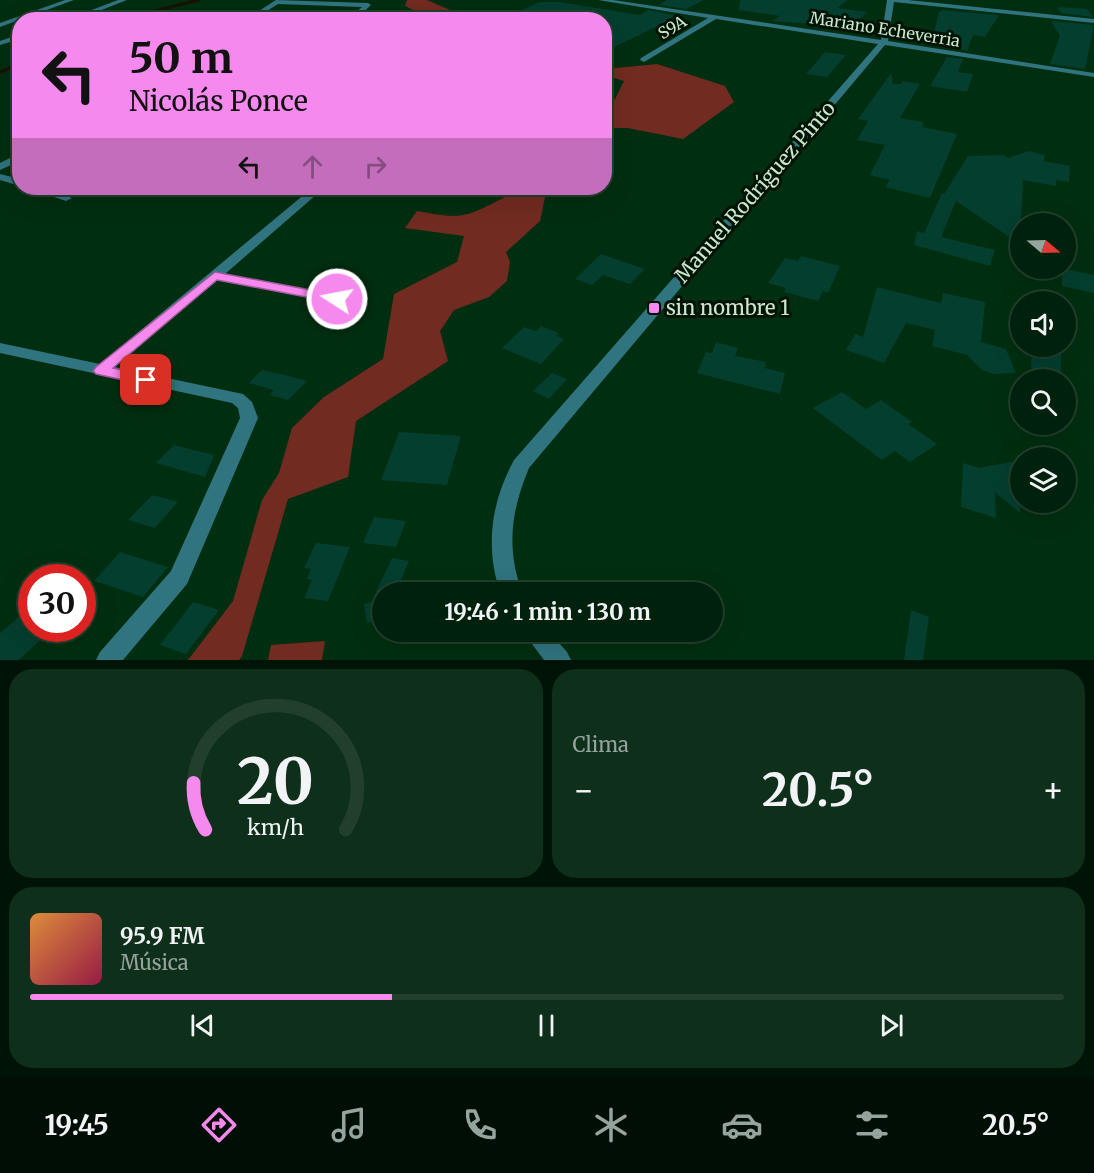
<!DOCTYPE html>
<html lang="es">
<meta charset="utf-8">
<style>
:root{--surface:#00220c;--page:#0e2f1a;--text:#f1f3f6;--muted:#95a49d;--line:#223f2d;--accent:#f689ed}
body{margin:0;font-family:Merriweather,serif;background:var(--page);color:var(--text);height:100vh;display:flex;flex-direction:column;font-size:22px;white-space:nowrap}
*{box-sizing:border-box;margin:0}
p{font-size:20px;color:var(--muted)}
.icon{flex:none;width:33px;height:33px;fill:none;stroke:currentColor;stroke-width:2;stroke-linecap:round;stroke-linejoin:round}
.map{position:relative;height:660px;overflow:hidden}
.panel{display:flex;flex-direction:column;gap:9px;padding:9px;background:#001307;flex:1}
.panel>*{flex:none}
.hud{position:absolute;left:12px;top:12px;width:600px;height:183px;border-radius:24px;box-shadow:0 6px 24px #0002,0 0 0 2px var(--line);background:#f689ed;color:#111;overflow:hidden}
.needle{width:39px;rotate:109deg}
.fabs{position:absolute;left:1010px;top:213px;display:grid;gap:12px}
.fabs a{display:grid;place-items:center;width:66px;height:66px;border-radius:50%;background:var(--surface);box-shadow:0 6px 24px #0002,0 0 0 2px var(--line);font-size:30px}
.speed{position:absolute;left:18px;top:564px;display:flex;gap:12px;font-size:30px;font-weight:700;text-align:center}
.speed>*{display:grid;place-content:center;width:78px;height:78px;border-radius:50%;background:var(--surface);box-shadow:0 6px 24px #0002,0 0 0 2px var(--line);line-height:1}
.speed .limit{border:9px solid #d22;background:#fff;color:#111}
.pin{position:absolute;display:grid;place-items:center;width:51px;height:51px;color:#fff;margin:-26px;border-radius:12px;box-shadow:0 3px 9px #0006}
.me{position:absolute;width:66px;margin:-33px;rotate:281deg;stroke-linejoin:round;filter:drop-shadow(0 0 4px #0008)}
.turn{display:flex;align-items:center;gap:21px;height:126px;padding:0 18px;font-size:27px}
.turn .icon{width:78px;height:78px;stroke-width:2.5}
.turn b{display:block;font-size:42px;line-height:51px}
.lanes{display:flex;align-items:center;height:57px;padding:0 18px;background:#0003;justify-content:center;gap:30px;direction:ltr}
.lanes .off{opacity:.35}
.big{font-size:45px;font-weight:700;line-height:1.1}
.panel .widget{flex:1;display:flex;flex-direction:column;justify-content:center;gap:9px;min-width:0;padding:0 21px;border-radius:24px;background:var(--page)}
.panel .dial{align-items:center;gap:0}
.dial svg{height:156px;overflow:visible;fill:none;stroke:var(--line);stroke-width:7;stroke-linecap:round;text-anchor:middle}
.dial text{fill:var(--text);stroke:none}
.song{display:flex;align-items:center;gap:18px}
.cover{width:72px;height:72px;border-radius:9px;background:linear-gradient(135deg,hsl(30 70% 55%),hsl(340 70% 35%))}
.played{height:6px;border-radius:3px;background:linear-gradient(90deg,var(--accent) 35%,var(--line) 35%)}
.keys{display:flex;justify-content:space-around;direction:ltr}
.heat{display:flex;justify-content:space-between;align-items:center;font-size:33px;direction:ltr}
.panel .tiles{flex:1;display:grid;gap:9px;grid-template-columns:1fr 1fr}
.widget:last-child{grid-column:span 2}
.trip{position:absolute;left:372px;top:582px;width:351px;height:60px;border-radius:30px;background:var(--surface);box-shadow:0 6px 24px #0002,0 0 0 2px var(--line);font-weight:700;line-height:60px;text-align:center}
.menu{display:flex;height:96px;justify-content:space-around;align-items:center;background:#000e05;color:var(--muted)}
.menu .icon{width:42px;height:42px}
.menu .selected{color:var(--accent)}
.menu b{font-size:27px;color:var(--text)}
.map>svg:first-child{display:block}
</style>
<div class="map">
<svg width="1094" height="660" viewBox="0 0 1094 660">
<rect width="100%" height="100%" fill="#002e10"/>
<!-- green -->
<path fill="#722b21" d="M 407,0 L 427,0 L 471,19 L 432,19 L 405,6 Z
M 657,64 L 725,86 L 734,102 L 683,139 L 628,128 L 605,128 L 605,102 L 615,99 L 624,81 L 605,75 L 605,69 Z
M 497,188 L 547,188 L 540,221 L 506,252 L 510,262 L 507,281 L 489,297 L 454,310 L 440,331 L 448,361 L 356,421 L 348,477 L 288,499 L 242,656 L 239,660 L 188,660 L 233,601 L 262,500 L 279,473 L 292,428 L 324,397 L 383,359 L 394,294 L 457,262 L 464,236 L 405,228 L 417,211 C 464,220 466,217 507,196 Z
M 325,641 L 322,660 L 268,660 L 271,645 Z"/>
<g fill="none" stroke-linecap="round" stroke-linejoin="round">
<!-- stream -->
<path stroke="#181203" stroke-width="3" d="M 117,20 L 199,0
M 0,72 L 20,64"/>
</g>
<!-- building -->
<path fill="#043e2f" d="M 667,0 L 704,0 L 686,9 L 659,5 Z
M 740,0 L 848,0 L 837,8 L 867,12 L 851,27 L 772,21 L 780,16 L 739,10 Z
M 540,2 L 559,2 L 640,15 L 648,10 L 674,15 L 668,21 L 604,52 L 604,20 L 499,20 Z
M 1060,7 L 1087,9 L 1093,17 L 1061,13 L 1057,8 Z
M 943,10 L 963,12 L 999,15 L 985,37 L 973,35 L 967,51 L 932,41 L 939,12 Z
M 1051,21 L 1094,25 L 1085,69 L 1050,64 L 1060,36 Z
M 825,52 L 846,55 L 827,77 L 806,74 Z
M 947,57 L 963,59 L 958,72 L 973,74 L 967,92 L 930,86 Z
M 891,73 L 893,84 L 901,84 L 903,81 L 920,84 L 900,118 L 924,122 L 922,127 L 957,134 L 930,198 L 885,187 L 890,180 L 870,175 L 885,145 L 857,140 L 868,121 L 858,119 Z
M 1029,151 L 1045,155 L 1044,161 L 1070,166 L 1069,182 L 1056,180 L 1056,186 L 1023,180 L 1020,244 L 956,201 L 941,237 L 995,250 L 990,266 L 914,245 L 917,231 L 924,233 L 942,193 L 947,195 L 944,194 L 968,156 L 1004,155 L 1008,158 Z
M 601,254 L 645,269 L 630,284 L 603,275 L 592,285 L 575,279 Z
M 801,256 L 840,266 L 828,293 L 823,291 L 818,301 L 784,292 L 786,288 L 768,283 L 785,258 L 798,261 Z
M 1062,268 L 1094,275 L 1094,293 L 1062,286 Z
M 877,287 L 941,303 L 943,293 L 985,302 L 981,342 L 1006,349 L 1016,373 L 993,374 L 982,370 L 967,355 L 932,346 L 935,330 L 906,323 L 884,363 L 846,350 L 855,334 L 863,337 Z
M 541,326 L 559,333 L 556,336 L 564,339 L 541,364 L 502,348 L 524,327 L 536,331 Z
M 716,342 L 738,348 L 735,356 L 766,362 L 765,368 L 785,373 L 780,394 L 697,373 L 706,352 L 712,353 Z
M 1032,346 L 1061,346 L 1061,380 L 1031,373 Z
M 262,370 L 289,376 L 307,381 L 288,400 L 270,395 L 274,390 L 249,383 Z
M 552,373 L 567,379 L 549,399 L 533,391 Z
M 842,392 L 866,409 L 881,400 L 912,422 L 908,424 L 937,444 L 910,462 L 895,451 L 882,460 L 813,408 Z
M 399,432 L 461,436 L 447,485 L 381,480 Z
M 174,445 L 214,455 L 205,477 L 156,463 Z
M 1020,460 L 1020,513 L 995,492 L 996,518 L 961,507 L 963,463 L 979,468 Z
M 152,495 L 178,502 L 155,528 L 128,520 Z
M 374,517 L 406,521 L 396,547 L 363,543 Z
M 316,543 L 350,547 L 328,601 L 304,598 L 312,580 L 307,579 L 311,569 L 304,568 Z
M 120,552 L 168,567 L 143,597 L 94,581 Z
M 392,558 L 409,561 L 396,592 L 376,592 Z
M 382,599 L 382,618 L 367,623 L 364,604 Z
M 193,602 L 219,610 L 186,654 L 160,645 Z
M 32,606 L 32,628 L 53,628 L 19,660 L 0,660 L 0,633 Z
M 911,610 L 929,617 L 923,660 L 904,660 Z"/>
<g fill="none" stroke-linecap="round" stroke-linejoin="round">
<!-- minor -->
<path fill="#307480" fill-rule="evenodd" d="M 65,0 L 74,0 L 0,27 L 0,23 Z
M 118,0 L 127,0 L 76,20 L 65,20 Z
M 276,0 L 368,3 L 371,5 L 355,20 L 347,20 L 362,7 L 278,4 L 253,20 L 245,20 Z
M 598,0 L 613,0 L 881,40 L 887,0 L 908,0 L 1094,19 L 1094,23 L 894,2 L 888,41 L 1094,73 L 1094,77 L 885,45 L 529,468 C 511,511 506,548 522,592 L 500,592 C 485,547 491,502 514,460 L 878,44 L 716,19 L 644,62 L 640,60 L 641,58 L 708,18 Z
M 182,17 L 191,19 L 192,20 L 179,20 Z
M 20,34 L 20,39 L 0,45 L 0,41 Z
M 20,153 L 20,161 L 0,170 L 0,163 Z
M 0,174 L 20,179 L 20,186 L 0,180 Z
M 27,188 L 43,188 L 72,198 L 66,201 Z
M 312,188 L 324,188 L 225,274 L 337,295 L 342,296 L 344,299 L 342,302 L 337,303 L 217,280 L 115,367 L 243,394 L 252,402 L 258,418 L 187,584 L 123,660 L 96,660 L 100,652 L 171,571 L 240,418 L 238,408 L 232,403 L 0,353 L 0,343 L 100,364 Z
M 523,632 L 549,632 L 567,652 L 571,660 L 544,660 Z"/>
</g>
<!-- route -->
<path fill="#f689ed" stroke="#a0599a" stroke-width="1.5" d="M 215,272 L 337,295 L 343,299 L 337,303 L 217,280 L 113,368 L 151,376 L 154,380 L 151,383 L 146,385 L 96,374 L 93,371 L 96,367 Z"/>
<!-- markers -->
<rect fill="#f689ed" stroke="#001304" stroke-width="2" x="648" y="302" width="12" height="12" rx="3"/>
<g text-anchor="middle" stroke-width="6" stroke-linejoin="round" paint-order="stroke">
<!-- far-street labels -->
<g font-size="16" fill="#cbe8cf" stroke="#001304">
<text transform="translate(672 27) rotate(-31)" y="6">S9A</text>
<text transform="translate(885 29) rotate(9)" y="6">Mariano Echeverria</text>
</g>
<!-- street labels -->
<g font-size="20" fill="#cbe8cf" stroke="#001304">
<text transform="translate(755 192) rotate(-49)" y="7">Manuel Rodríguez Pinto</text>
</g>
<!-- poi labels -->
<g font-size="20" fill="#cbe8cf" stroke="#001304" text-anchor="start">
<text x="666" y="315">sin nombre 1</text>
</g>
</g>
</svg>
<div class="fabs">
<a><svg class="needle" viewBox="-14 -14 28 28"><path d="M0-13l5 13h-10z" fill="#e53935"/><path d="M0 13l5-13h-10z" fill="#95a49d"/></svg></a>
<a><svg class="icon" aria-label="sound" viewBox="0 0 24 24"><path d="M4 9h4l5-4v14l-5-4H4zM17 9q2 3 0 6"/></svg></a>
<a><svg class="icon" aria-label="search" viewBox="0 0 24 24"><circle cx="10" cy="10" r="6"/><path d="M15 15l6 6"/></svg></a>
<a><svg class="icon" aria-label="layers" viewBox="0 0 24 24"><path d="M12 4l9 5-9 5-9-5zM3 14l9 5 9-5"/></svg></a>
</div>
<div class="speed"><div class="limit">30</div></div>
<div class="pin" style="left:146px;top:380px;background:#d93025"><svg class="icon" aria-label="arrive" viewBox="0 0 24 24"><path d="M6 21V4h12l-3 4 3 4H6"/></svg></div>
<svg class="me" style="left:337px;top:299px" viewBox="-20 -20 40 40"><circle r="17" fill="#f689ed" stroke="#fff" stroke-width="3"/><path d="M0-11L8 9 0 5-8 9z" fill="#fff"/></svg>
<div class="trip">19:46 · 1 min · 130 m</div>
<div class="hud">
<div class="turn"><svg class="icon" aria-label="left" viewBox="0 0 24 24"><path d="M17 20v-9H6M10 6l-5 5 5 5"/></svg><div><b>50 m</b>Nicolás Ponce</div></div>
<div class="lanes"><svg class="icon" aria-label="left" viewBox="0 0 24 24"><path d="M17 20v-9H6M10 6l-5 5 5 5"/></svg><svg class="icon off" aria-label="ahead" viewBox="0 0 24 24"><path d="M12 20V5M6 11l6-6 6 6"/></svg><svg class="icon off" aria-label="right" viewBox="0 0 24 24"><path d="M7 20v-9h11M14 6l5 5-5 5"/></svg></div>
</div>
</div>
<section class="panel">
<div class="tiles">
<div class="widget dial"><svg viewBox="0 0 100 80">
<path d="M14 69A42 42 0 1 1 86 69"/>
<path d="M14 69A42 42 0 0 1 8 45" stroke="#f689ed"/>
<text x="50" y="56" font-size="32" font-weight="700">20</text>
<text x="50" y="72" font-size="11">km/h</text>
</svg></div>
<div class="widget"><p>Clima</p>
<div class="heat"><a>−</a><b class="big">20.5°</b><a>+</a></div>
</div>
<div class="widget">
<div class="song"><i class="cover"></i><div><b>95.9 FM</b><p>Música</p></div></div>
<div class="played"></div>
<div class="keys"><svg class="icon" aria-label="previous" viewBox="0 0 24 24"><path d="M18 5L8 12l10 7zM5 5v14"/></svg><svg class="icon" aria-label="pause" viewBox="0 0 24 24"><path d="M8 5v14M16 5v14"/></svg><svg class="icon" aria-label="next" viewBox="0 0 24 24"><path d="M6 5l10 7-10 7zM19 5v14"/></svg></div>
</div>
</div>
</section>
<nav class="menu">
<b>19:45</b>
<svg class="icon selected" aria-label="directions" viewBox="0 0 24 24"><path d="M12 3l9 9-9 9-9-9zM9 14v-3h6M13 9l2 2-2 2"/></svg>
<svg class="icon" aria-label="music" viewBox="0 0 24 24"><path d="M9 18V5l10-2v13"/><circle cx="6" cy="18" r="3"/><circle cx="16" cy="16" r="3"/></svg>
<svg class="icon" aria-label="phone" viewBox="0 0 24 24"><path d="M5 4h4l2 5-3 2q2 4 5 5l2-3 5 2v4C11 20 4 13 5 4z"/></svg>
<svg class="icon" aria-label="climate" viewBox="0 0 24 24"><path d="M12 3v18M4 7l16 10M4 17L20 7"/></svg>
<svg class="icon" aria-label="car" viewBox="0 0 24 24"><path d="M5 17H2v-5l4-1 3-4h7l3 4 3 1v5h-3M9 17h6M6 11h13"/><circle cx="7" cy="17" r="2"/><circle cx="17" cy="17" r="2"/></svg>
<svg class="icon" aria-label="filters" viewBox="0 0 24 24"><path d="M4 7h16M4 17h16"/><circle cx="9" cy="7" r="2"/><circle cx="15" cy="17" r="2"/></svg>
<b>20.5°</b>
</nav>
